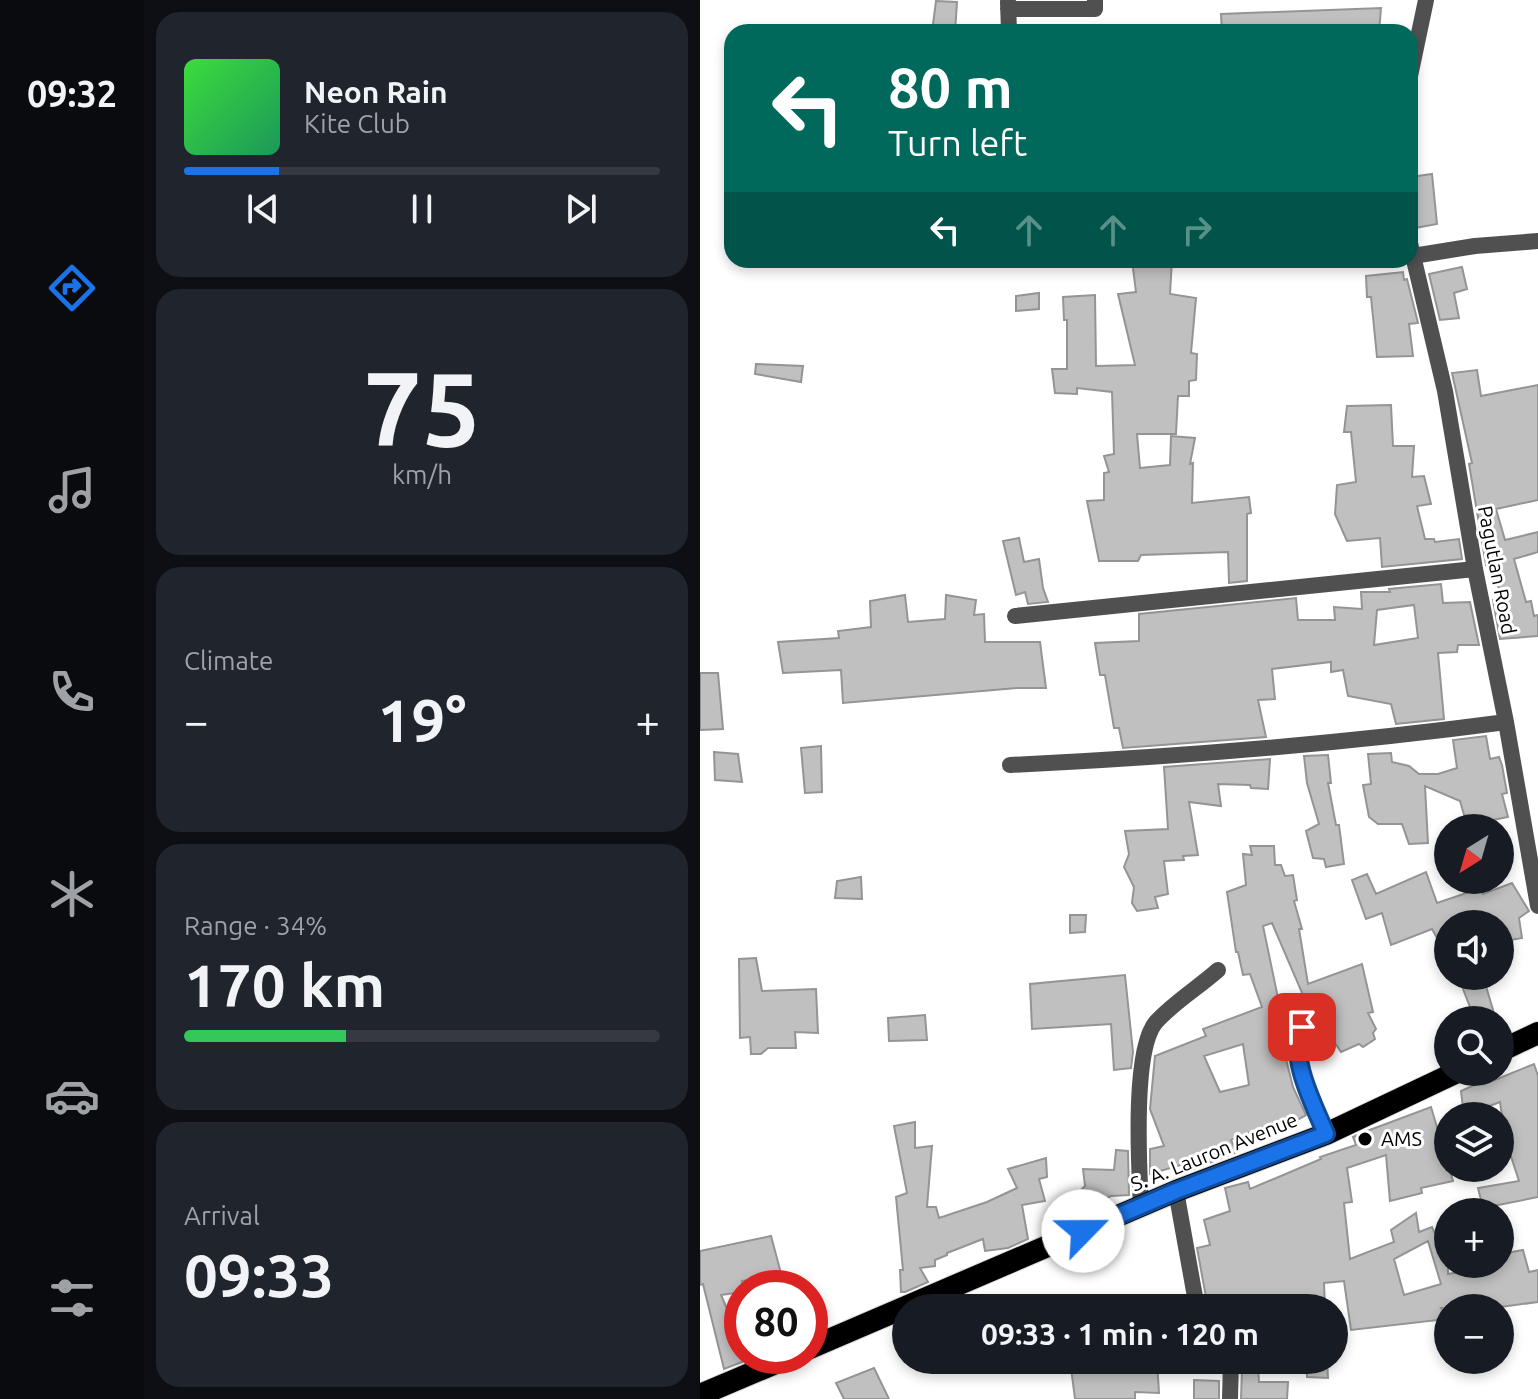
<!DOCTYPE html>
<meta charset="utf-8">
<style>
:root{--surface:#171b24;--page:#20242c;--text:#f1f3f6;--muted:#9ea1a6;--line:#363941;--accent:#1a73e8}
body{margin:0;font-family:Ubuntu,sans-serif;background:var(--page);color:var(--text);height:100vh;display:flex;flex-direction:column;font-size:30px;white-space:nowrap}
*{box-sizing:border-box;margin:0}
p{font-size:26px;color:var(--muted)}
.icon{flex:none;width:44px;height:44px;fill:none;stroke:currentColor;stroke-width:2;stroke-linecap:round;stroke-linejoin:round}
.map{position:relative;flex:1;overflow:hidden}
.panel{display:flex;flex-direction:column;gap:12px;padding:12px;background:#0d0f14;width:556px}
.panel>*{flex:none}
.guide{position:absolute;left:24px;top:24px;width:694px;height:244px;border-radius:24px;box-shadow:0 4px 12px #0003;background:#00695c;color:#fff;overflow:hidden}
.needle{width:52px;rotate:217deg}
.controls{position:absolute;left:734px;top:814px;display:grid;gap:16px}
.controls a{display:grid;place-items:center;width:80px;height:80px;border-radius:50%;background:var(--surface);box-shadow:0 4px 12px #0003;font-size:40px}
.speed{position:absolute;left:24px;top:1270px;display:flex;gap:16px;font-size:40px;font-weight:700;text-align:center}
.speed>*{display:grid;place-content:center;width:104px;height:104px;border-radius:50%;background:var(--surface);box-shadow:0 4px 12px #0003;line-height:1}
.speed .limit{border:12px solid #d22;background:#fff;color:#111}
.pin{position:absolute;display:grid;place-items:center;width:68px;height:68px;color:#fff;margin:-34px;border-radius:16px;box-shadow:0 4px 12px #0006}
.me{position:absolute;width:88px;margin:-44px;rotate:67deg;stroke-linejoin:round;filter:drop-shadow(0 0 6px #0008)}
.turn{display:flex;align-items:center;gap:28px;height:168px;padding:0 32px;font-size:36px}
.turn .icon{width:104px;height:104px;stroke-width:2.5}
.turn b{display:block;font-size:56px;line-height:68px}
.lanes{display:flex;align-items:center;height:76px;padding:0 32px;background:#0003;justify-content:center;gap:40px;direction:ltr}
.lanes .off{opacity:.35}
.big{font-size:60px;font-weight:700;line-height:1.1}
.panel .widget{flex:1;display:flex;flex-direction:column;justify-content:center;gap:12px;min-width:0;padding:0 28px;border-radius:24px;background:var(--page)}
.panel .dial{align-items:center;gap:0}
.dial b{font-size:104px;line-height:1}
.song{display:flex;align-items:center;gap:24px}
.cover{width:96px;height:96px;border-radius:12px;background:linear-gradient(135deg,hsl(120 70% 55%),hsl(150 70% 35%))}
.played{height:8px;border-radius:4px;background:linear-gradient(90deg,var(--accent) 20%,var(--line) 20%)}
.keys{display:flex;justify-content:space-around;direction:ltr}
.heat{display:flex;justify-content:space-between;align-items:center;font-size:44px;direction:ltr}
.charge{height:12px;border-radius:6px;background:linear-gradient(90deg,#34c759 34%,var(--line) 0)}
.trip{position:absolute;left:192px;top:1294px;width:456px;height:80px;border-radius:40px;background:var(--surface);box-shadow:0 4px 12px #0003;font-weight:700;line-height:80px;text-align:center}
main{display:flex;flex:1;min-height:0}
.menu{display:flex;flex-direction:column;width:144px;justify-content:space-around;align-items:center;background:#090b0e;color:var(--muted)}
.menu .icon{width:56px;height:56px}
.menu .active{color:var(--accent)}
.menu b{font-size:36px;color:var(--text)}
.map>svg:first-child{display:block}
</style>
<main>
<nav class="menu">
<b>09:32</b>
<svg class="icon active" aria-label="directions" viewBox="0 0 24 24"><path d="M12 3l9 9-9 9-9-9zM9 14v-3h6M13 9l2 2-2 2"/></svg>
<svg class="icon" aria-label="music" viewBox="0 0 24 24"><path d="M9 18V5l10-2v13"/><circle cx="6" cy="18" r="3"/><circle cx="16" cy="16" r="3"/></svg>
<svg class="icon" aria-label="phone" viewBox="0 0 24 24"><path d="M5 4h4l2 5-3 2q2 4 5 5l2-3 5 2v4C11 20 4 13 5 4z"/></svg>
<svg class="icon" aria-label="climate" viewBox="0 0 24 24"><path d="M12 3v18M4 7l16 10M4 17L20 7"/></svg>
<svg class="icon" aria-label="car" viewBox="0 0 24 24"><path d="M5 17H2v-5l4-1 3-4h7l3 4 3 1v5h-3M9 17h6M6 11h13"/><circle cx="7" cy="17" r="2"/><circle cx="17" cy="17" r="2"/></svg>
<svg class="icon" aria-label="filters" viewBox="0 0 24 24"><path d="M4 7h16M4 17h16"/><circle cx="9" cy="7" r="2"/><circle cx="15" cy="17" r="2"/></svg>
</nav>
<section class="panel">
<div class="widget">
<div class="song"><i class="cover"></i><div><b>Neon Rain</b><p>Kite Club</p></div></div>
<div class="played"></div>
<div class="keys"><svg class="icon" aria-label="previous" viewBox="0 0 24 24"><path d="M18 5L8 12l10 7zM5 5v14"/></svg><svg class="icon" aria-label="pause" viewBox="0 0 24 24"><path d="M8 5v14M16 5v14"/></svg><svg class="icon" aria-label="next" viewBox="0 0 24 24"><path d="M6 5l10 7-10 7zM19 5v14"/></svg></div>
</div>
<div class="widget dial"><b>75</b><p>km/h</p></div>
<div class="widget"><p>Climate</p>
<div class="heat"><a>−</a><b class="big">19°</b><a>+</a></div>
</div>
<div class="widget"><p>Range · 34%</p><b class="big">170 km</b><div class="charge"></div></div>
<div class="widget"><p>Arrival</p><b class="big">09:33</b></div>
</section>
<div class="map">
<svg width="838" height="1399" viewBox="0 0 838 1399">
<rect width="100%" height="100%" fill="#fff"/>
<!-- building -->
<path fill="#c0c0c0" stroke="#949494" stroke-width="2" fill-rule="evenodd" d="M 236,1 L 257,2 L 255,32 L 232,32 Z
M 681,8 L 679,32 L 522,32 L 521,14 Z
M 732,174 L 737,224 L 715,228 L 710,177 Z
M 432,260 L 472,260 L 470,294 L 496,298 L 491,353 L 497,354 L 496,380 L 489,381 L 489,396 L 478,396 L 476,434 L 437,434 L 440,468 L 470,465 L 471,436 L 495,438 L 490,464 L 493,463 L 492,503 L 549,497 L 551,513 L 547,514 L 547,581 L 529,583 L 528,552 L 441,555 L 438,561 L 399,561 L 387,501 L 404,500 L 404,473 L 409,472 L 404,456 L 414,454 L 412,392 L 377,388 L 377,394 L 355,393 L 352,369 L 367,369 L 367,320 L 364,320 L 363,297 L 395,295 L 396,366 L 435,365 L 418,294 L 436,292 Z
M 762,267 L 767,289 L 754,293 L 759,318 L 740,320 L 729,274 Z
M 703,272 L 704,280 L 707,279 L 718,323 L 709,324 L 713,356 L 677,357 L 671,297 L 667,297 L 666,276 Z
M 339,293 L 339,309 L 316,311 L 316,296 Z
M 56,364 L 103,366 L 101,382 L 55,374 Z
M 777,370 L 781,396 L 838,385 L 838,500 L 796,509 L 805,540 L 838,532 L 838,552 L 814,559 L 826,602 L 831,601 L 834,616 L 838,615 L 838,636 L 800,639 L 793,600 L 804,600 L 789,565 L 786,565 L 769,464 L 772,463 L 752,373 Z
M 691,405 L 693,446 L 714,446 L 712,477 L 724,476 L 731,504 L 717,506 L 725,539 L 734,539 L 735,542 L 759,539 L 762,559 L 682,567 L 680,538 L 647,541 L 635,514 L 637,485 L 656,482 L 651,432 L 644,432 L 647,406 Z
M 319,538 L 324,562 L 339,559 L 343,588 L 348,602 L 328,604 L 325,592 L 316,595 L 303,541 Z
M 741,584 L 743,603 L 770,602 L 779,645 L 758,645 L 757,652 L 738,653 L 744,719 L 696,724 L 691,704 L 648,696 L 643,670 L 631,672 L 631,662 L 572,669 L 575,699 L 558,700 L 566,737 L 423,748 L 419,728 L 414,728 L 405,675 L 400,675 L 395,643 L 439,641 L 439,614 L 596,598 L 598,620 L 635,620 L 634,607 L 662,609 L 661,592 L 690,592 L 689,589 ZM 714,605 L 718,638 L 674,645 L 677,610 Z
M 205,595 L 208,622 L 245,619 L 246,595 L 276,600 L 274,615 L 284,614 L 285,642 L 340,642 L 346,688 L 317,688 L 143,703 L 141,670 L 83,673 L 78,642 L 139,638 L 138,631 L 171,627 L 170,601 Z
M 0,673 L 18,673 L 23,729 L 0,730 Z
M 786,736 L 790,759 L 799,757 L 802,765 L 807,793 L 802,794 L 808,817 L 767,825 L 760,801 L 725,786 L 728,843 L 709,844 L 702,824 L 678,824 L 669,817 L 663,785 L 671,784 L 668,754 L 691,753 L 692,762 L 709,766 L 719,774 L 738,774 L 757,768 L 753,740 Z
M 121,746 L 122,792 L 105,793 L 101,748 Z
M 14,752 L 38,754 L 42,782 L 15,780 Z
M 628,755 L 631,783 L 628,783 L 636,825 L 639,825 L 644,864 L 626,867 L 624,859 L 613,858 L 606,831 L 619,824 L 607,783 L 604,756 Z
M 570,759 L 568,789 L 551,788 L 550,785 L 518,784 L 521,806 L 489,802 L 498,855 L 483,856 L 484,860 L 464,861 L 468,894 L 455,897 L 458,908 L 437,911 L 432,903 L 434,887 L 424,867 L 429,854 L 425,831 L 468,829 L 464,767 Z
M 550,846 L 574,846 L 575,865 L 581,865 L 585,876 L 593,875 L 597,900 L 594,901 L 602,929 L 599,929 L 608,984 L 662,964 L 673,1012 L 668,1013 L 676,1029 L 673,1033 L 675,1039 L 663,1047 L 659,1044 L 641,1052 L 625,1028 L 618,1030 L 572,923 L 563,926 L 587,1041 L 587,1055 L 585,1055 L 593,1087 L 606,1115 L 592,1123 L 591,1116 L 531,1140 L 537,1152 L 491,1170 L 491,1162 L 450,1174 L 450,1149 L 464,1146 L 450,1109 L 455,1056 L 506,1036 L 503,1029 L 562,1007 L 550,974 L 543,975 L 538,952 L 536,952 L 527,892 L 546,885 L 543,854 L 552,855 ZM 543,1044 L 549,1085 L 520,1092 L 504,1056 Z
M 726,872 L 737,903 L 781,888 L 783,894 L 812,883 L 829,911 L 819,918 L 822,938 L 800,942 L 800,924 L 748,924 L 748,958 L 732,929 L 691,945 L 682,913 L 666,919 L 652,880 L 667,874 L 676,894 Z
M 161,877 L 162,899 L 135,898 L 137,881 Z
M 370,915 L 386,915 L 385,932 L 370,933 Z
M 56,958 L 62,991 L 116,989 L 118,1033 L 95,1032 L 96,1048 L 68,1048 L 61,1054 L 51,1054 L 50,1037 L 40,1038 L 39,959 Z
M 425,975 L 433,1052 L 431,1068 L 414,1070 L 411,1024 L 332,1029 L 330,984 Z
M 758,976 L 783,976 L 796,1020 L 775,1020 Z
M 225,1015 L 227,1040 L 189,1041 L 188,1018 Z
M 834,1064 L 838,1076 L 838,1197 L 783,1208 L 778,1188 L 819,1181 L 805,1138 L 800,1102 L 764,1116 L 761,1091 L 785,1080 L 785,1084 Z
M 731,1107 L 753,1181 L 721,1188 L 722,1193 L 690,1201 L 686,1155 L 647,1168 L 652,1202 L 644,1203 L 650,1259 L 694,1242 L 691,1230 L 716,1213 L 719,1232 L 732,1227 L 736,1236 L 748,1234 L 748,1274 L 787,1267 L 787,1264 L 800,1264 L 800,1254 L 823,1250 L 829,1272 L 838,1270 L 838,1302 L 793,1308 L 741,1308 L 747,1319 L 651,1330 L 644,1281 L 624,1283 L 625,1308 L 508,1308 L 497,1248 L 510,1245 L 504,1220 L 530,1211 L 525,1188 L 548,1182 L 550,1189 L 621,1159 L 620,1157 L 656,1145 L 653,1137 L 659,1134 ZM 728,1241 L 741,1284 L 704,1295 L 694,1259 Z
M 215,1122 L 215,1148 L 232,1146 L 227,1207 L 236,1207 L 239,1218 L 287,1202 L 317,1188 L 308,1169 L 346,1158 L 347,1177 L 339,1179 L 345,1201 L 322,1205 L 328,1239 L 308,1248 L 285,1251 L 283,1239 L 247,1253 L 247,1255 L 235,1260 L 235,1266 L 220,1268 L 228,1282 L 205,1292 L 201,1292 L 200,1270 L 203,1270 L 196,1197 L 207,1193 L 194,1126 Z
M 416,1150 L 428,1151 L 429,1195 L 411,1196 L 388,1206 L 382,1189 L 385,1186 L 383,1169 L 414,1170 Z
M 71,1236 L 82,1277 L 42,1281 L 42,1292 L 21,1295 L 42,1343 L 42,1362 L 24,1369 L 3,1284 L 0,1285 L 0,1251 Z
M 370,1360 L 419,1360 L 419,1363 L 457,1360 L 459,1393 L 435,1392 L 435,1399 L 375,1399 Z
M 606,1360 L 627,1360 L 628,1378 L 607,1377 Z
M 558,1367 L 559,1382 L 588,1382 L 587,1399 L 541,1399 L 542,1369 Z
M 174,1368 L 189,1399 L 144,1399 L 136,1383 Z
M 494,1380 L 519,1381 L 519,1399 L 494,1399 Z"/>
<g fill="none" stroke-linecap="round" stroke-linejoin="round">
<defs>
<path id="trunk" d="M 800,1051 L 838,1033
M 110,1348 L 476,1191 L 626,1134 L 757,1072
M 0,1395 L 92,1356"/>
</defs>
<!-- trunk casing -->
<use href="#trunk" stroke="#dbdbdb" stroke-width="24"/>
<!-- minor -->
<path stroke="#505050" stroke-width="16" d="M 308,2 L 309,32
M 308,9 L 395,9 L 395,0
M 710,76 L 726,0
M 710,243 L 745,391 L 775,569 L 806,722 L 838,906
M 713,256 L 775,246 L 838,241
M 315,616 L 775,569
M 310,765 C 476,757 641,744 806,722
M 602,1027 C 588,1057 614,1105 626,1134
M 476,1191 L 497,1308
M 441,1207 C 439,1167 432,1050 456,1022 C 473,1003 499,987 518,970
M 567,1360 L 569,1361
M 530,1399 L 531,1360"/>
<!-- trunk -->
<use href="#trunk" stroke="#000" stroke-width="22"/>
</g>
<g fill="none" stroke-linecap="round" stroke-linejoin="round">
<defs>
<path id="route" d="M 383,1231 L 476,1191 L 626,1134 C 614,1105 588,1057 602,1027"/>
</defs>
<!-- route casing -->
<use href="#route" stroke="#114b97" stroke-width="20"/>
<!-- route -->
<use href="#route" stroke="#1a73e8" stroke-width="14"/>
</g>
<!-- markers -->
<circle fill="#000" stroke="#fff" stroke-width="3" cx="665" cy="1139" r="8"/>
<g text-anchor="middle" stroke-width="6" stroke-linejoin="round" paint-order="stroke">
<!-- street labels -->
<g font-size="20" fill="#000" stroke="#fff">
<text transform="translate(797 570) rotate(79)" y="7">Pagutlan Road</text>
<text transform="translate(514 1152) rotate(-22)" y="7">S. A. Lauron Avenue</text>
</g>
<!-- poi labels -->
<g font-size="20" fill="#000" stroke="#fff" text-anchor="start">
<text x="681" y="1146">AMS</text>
</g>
</g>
</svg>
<div class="controls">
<a><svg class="needle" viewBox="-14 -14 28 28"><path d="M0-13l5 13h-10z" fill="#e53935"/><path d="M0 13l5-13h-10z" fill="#9ea1a6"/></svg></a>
<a><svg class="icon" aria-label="sound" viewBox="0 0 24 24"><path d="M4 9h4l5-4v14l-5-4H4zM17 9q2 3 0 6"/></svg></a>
<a><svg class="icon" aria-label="search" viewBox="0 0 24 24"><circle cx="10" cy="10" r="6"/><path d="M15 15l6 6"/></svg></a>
<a><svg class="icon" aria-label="layers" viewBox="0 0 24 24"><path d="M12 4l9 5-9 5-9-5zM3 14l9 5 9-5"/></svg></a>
<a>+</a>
<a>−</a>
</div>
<div class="speed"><div class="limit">80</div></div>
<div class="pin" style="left:602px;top:1027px;background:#d93025"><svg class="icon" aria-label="arrive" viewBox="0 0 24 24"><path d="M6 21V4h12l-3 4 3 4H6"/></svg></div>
<svg class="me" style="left:383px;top:1231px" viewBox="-20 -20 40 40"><circle r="19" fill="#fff"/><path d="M0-13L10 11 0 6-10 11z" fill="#1a73e8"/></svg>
<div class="trip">09:33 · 1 min · 120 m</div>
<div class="guide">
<div class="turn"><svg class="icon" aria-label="left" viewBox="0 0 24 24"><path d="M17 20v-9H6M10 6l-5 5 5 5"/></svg><div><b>80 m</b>Turn left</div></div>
<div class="lanes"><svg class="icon" aria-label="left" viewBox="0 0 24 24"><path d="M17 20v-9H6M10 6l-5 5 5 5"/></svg><svg class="icon off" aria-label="ahead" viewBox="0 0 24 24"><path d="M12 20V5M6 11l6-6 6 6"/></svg><svg class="icon off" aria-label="ahead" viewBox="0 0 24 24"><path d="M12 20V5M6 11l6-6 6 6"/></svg><svg class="icon off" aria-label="right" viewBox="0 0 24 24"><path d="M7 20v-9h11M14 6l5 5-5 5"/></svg></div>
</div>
</div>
</main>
